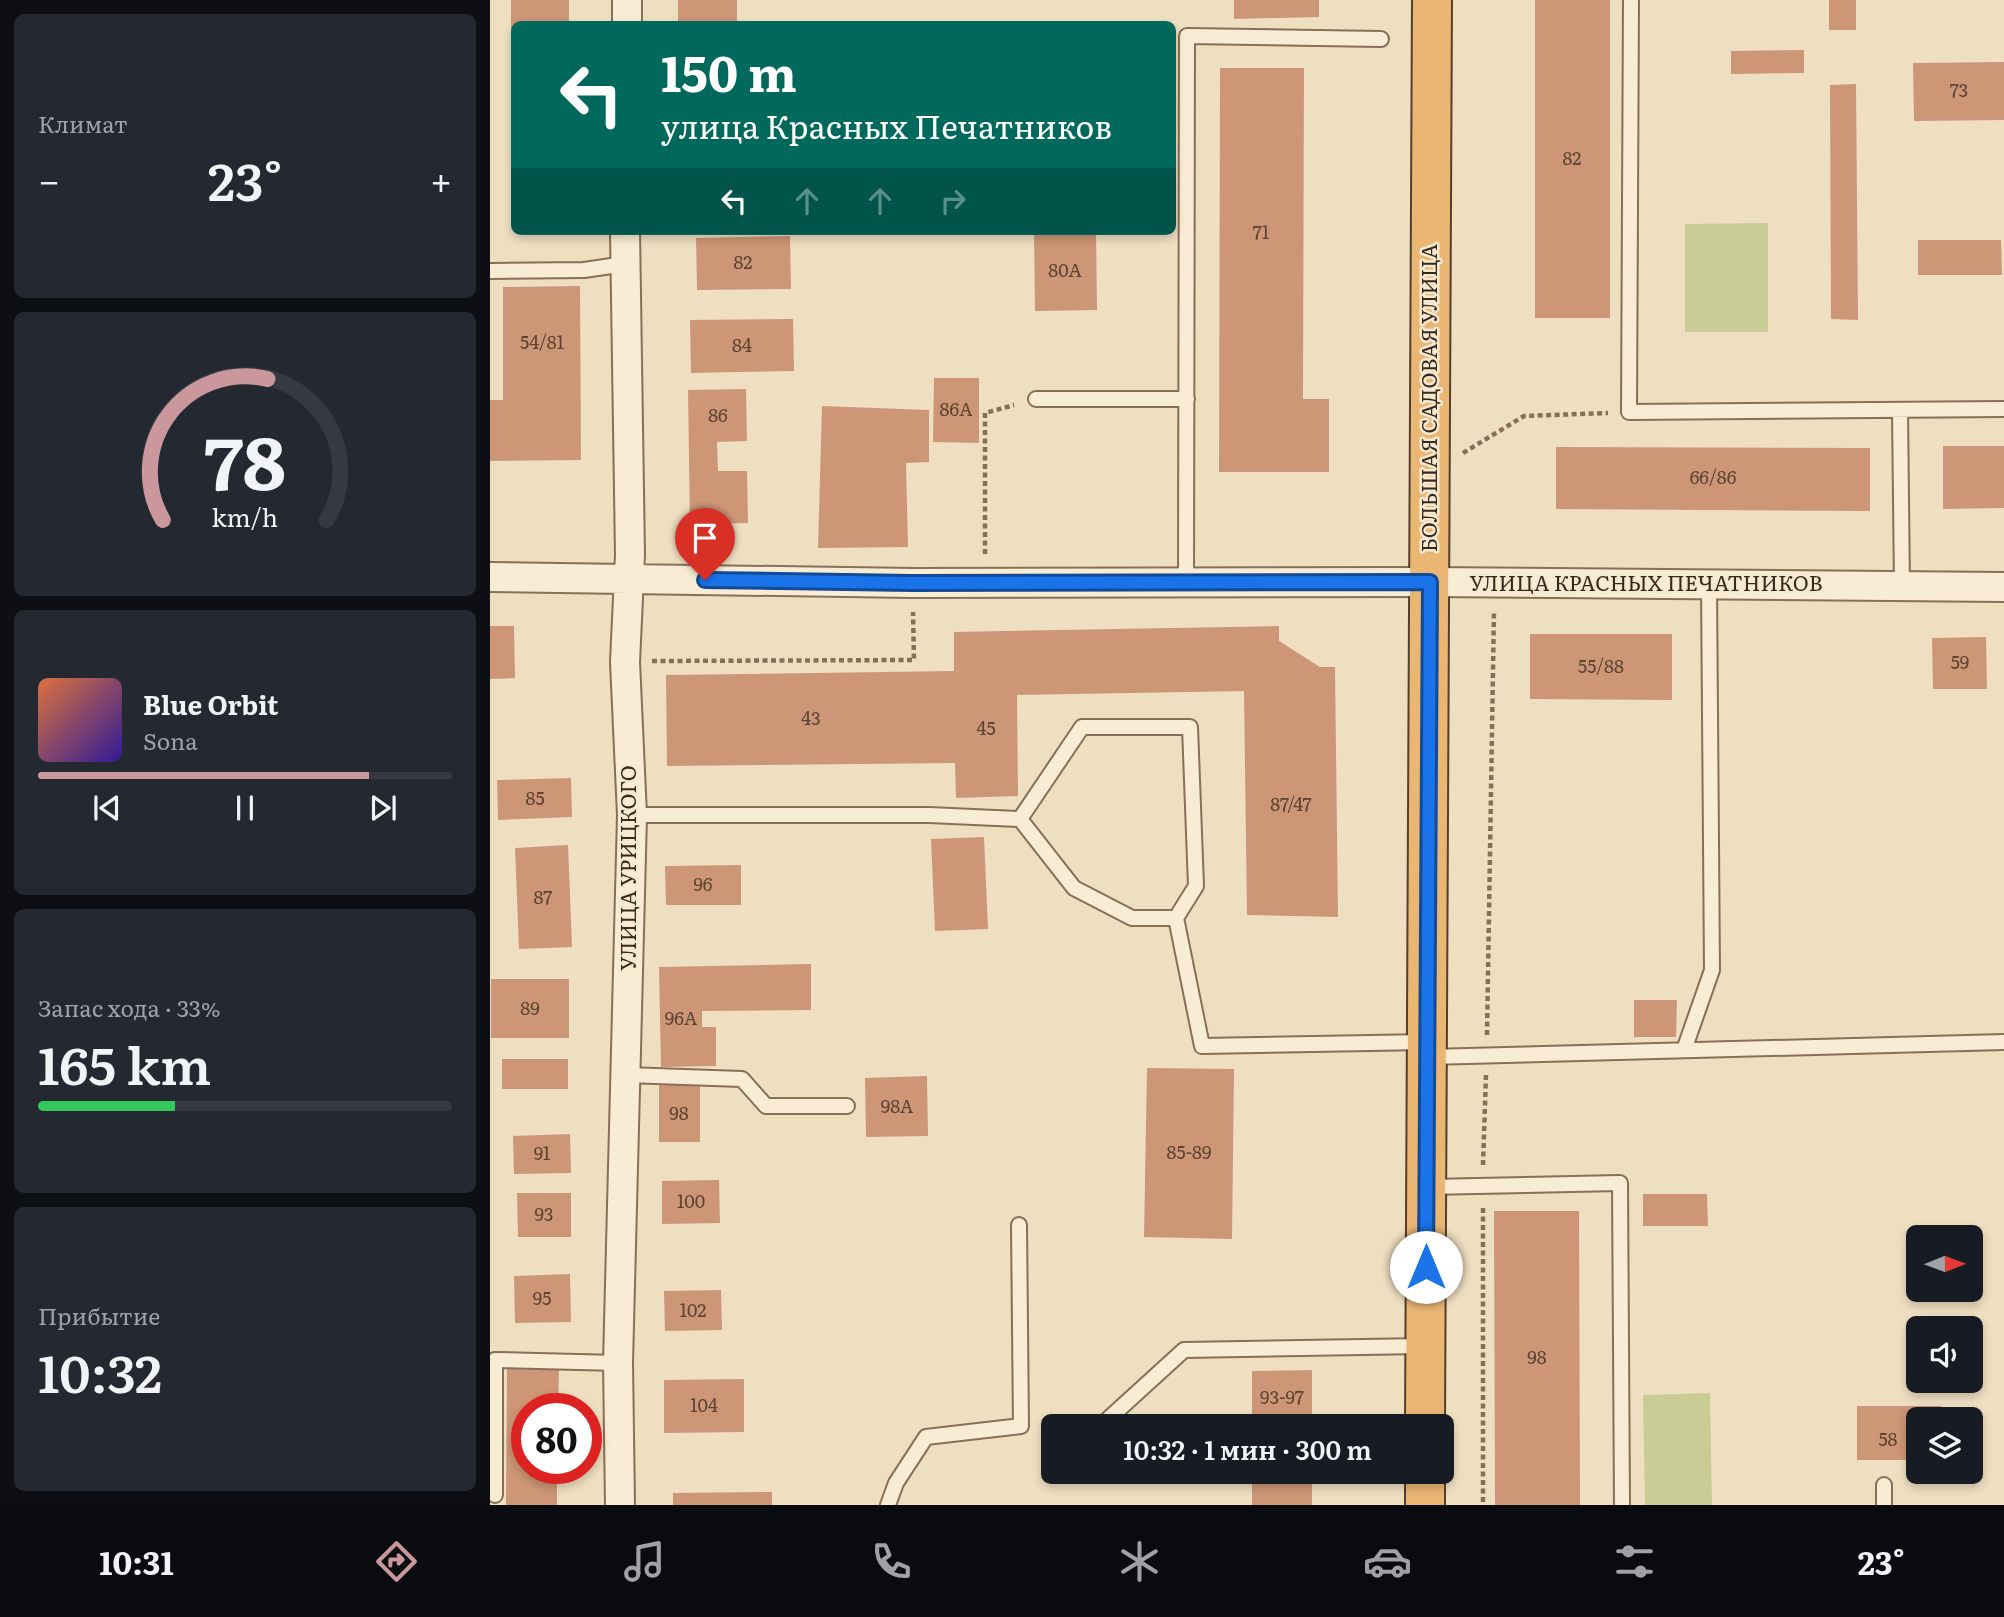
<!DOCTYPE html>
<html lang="ru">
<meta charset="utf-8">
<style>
:root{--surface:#171b24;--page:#242831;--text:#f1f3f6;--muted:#9ea1a6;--line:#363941;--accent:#c9979c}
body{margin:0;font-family:Literata,serif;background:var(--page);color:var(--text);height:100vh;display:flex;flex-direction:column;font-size:26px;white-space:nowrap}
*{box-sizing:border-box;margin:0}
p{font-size:23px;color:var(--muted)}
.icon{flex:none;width:38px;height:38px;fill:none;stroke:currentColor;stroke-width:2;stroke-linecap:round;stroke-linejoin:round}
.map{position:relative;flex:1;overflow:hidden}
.panel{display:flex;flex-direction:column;gap:14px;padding:14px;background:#0d0f14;width:490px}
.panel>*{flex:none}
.banner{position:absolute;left:21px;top:21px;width:665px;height:214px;border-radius:10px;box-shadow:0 4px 10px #0003;background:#00695c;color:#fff;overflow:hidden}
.needle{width:46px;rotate:89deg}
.fabs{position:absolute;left:1416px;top:1225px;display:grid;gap:14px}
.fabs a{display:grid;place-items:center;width:77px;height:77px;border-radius:10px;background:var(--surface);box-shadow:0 4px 10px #0003;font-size:35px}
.speed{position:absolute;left:21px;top:1393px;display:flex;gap:14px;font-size:35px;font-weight:700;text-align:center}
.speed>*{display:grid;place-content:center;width:91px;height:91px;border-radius:50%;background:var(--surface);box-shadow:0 4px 10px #0003;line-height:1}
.speed .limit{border:10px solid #d22;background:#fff;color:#111}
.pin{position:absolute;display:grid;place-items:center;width:60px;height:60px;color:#fff;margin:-72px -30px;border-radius:50% 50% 50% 0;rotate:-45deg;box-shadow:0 0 7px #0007}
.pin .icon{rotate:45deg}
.me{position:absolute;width:77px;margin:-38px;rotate:0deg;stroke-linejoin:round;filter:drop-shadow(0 0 5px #0008)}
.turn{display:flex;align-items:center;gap:24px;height:147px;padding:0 35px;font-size:32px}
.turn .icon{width:91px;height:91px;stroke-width:2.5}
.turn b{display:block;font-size:49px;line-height:60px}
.lanes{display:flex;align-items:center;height:66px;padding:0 35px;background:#0003;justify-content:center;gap:35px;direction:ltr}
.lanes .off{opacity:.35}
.big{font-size:52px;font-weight:600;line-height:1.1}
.panel .card{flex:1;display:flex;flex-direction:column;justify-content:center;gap:10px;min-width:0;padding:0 24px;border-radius:10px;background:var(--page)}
.panel .dial{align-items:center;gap:0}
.dial svg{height:182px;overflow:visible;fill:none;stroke:var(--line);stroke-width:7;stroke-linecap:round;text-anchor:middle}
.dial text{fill:var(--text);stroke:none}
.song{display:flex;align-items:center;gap:21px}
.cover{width:84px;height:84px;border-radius:10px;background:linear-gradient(135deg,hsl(20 70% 55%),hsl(250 70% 35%))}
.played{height:7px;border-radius:4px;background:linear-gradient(90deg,var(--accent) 80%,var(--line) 80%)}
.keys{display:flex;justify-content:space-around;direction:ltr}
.heat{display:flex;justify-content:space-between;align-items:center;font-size:38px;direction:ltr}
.charge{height:10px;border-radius:5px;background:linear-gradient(90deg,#34c759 33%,var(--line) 0)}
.trip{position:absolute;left:551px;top:1414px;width:413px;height:70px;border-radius:10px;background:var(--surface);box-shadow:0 4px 10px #0003;font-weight:600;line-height:70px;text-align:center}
.dock{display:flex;height:112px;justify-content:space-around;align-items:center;background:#090b0e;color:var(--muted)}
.dock .icon{width:49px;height:49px}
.dock .on{color:var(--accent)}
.dock b{font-size:32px;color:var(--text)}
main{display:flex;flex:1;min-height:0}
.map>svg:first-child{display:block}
</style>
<main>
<section class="panel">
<div class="card"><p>Климат</p>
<div class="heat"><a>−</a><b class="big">23°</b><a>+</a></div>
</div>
<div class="card dial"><svg viewBox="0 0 100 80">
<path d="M14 69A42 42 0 1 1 86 69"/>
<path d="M14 69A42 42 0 0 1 60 7" stroke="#c9979c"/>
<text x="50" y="56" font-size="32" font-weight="700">78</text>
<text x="50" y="72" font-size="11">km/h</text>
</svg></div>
<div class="card">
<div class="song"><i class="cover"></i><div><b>Blue Orbit</b><p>Sona</p></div></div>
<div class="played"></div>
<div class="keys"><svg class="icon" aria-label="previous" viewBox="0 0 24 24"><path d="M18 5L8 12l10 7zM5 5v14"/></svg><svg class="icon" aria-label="pause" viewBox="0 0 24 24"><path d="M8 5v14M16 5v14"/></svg><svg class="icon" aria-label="next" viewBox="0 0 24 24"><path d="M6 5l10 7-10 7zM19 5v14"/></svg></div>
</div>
<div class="card"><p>Запас хода · 33%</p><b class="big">165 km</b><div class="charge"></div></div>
<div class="card"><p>Прибытие</p><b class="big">10:32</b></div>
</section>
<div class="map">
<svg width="1514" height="1505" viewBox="0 0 1514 1505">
<rect width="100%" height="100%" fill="#efdfc1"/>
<!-- green -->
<path fill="#c9cd95" d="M 1278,223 L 1278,332 L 1195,332 L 1195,224 Z
M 1220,1393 L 1222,1505 L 1155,1505 L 1153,1395 Z"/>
<!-- building -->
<path fill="#cd9676" d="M 21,0 L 79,0 L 79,24 L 24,24 L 24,50 L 21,50 Z
M 188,0 L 247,0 L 247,24 L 188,24 Z
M 744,0 L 829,0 L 829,17 L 744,19 Z
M 1045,0 L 1120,0 L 1120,318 L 1045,318 Z
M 1339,0 L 1366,0 L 1366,30 L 1339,30 Z
M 1314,50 L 1314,73 L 1241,74 L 1241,51 Z
M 1514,62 L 1514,120 L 1424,121 L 1423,63 Z
M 730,68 L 814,68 L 813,399 L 839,399 L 839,472 L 729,472 Z
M 1366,84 L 1368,320 L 1341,319 L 1340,85 Z
M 21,89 L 24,89 L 24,142 L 22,142 Z
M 544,231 L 606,231 L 607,310 L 545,311 Z
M 300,236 L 301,289 L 207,290 L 206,238 Z
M 1428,240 L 1511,240 L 1512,275 L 1428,275 Z
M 90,286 L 91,460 L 0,461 L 0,400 L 13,400 L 13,287 Z
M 303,319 L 304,371 L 201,373 L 200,320 Z
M 444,378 L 489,378 L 489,443 L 443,442 Z
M 256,389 L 257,441 L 227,442 L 228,471 L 257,471 L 258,523 L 200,524 L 198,390 Z
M 332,406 L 439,410 L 439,462 L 416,463 L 418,547 L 328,548 Z
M 1453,446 L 1514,446 L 1514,508 L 1453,509 Z
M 1066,447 L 1380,448 L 1380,511 L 1066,509 Z
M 0,626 L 24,626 L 25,678 L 0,679 Z
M 789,626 L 789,641 L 830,667 L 845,667 L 848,917 L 757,915 L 754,691 L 527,695 L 528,796 L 466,798 L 465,763 L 177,766 L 176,675 L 464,671 L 464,632 Z
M 1040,634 L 1182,634 L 1182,700 L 1040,699 Z
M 1496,637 L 1497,689 L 1443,689 L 1442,638 Z
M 81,778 L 82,817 L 8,820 L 7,780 Z
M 494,837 L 498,929 L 445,931 L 441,839 Z
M 78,845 L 82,947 L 29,949 L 25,848 Z
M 251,865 L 251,905 L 176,905 L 175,866 Z
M 321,964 L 321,1010 L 212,1011 L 212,1027 L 226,1027 L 226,1066 L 171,1067 L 169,967 Z
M 1,979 L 79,979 L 79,1038 L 1,1038 Z
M 1144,1000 L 1187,1000 L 1186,1037 L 1144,1037 Z
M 12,1059 L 78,1059 L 78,1089 L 12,1089 Z
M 657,1068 L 744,1069 L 742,1239 L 654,1237 Z
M 437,1076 L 438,1136 L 376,1137 L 375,1078 Z
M 169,1085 L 210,1085 L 210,1142 L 169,1142 Z
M 80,1134 L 81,1173 L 24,1174 L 23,1136 Z
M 229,1180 L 230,1223 L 172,1224 L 172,1181 Z
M 27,1193 L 81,1193 L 81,1237 L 28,1237 Z
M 1153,1194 L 1217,1194 L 1218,1226 L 1153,1226 Z
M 1004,1211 L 1089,1211 L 1090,1505 L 1005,1505 Z
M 80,1274 L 81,1322 L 25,1323 L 24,1276 Z
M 231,1290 L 232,1330 L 175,1331 L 174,1291 Z
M 17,1369 L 69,1370 L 68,1409 L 37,1409 L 37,1468 L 67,1468 L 67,1505 L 16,1505 Z
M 822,1370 L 822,1426 L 762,1426 L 762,1371 Z
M 254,1379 L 254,1432 L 174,1433 L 174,1380 Z
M 1367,1406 L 1452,1406 L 1452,1419 L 1428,1419 L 1428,1460 L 1367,1460 Z
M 762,1472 L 822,1472 L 822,1505 L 762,1505 Z
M 282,1492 L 282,1505 L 183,1505 L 183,1493 Z"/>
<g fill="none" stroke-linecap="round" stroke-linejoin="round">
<defs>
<path id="service" d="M 1141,0 L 1139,412 L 1514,409
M 0,271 L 94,270 L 135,264
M 546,399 L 697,399
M 1410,410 L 1412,586
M 696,583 L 697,36 L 891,39
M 142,815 L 439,815 L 530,819 L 584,888 L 642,918 L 686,918 L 706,886 L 700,727 L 592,727 L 530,819
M 686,918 L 712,1046 L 937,1042
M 1194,1050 L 1222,970 L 1219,585
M 938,1057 L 1514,1042
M 136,1075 L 252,1079 L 276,1106 L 357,1106
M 938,1187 L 1130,1183 L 1132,1505
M 615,1422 L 694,1350 L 934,1346
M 1394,1485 L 1394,1505
M 5,1495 L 5,1360 L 128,1363
M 398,1505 L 406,1483 L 436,1437 L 531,1426 L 529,1225"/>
<path id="minor" d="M 137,24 L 137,0
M 0,577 L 423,583 L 940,582 L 1514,587
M 130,1505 L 128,1363 L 142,815 L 135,662 L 140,555 L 135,231"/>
<path id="trunk" d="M 935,1426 L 942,0
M 935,1505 L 935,1472"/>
</defs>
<!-- service casing -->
<use href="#service" stroke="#886f58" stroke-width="18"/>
<!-- minor casing -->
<use href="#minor" stroke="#886f58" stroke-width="32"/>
<!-- trunk casing -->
<use href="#trunk" stroke="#563e2d" stroke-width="42"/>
<!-- path -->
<path stroke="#886f58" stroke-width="4.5" stroke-dasharray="5 3.5" stroke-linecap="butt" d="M 973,453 L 1034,416 L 1118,413
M 495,554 L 495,413 L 524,405
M 162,661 L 424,660 L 423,612
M 997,1035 L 1004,610
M 993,1165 L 996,1075
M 993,1208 L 993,1505"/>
<!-- service -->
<use href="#service" stroke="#f9ecd5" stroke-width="14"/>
<!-- minor -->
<use href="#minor" stroke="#f9ecd5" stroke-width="28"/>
<!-- trunk -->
<use href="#trunk" stroke="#eab674" stroke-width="38"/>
</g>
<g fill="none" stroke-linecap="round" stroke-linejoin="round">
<defs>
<path id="route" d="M 215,580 L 422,583 L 940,582 L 936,1267"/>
</defs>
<!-- route casing -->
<use href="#route" stroke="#114b97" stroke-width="18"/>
<!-- route -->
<use href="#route" stroke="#1a73e8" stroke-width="12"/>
</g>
<g text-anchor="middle" stroke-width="5" stroke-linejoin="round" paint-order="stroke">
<!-- number labels -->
<g font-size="18" fill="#5d4433">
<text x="1469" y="97">73</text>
<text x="1082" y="165">82</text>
<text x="771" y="239">71</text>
<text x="253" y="269">82</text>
<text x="575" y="277">80А</text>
<text x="52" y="349">54/81</text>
<text x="252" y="352">84</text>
<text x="466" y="416">86А</text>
<text x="228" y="422">86</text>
<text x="1223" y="484">66/86</text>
<text x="1470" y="669">59</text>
<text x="1111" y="673">55/88</text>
<text x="321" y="725">43</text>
<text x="496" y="735">45</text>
<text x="45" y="805">85</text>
<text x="801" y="811">87/47</text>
<text x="213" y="891">96</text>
<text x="53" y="904">87</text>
<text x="40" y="1015">89</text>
<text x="191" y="1025">96А</text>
<text x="407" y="1113">98А</text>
<text x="189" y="1120">98</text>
<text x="699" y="1159">85-89</text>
<text x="52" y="1160">91</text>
<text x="201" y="1208">100</text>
<text x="54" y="1221">93</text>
<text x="52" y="1305">95</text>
<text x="203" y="1317">102</text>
<text x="1047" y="1364">98</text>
<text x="792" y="1404">93-97</text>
<text x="214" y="1412">104</text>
<text x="1398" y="1446">58</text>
</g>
<!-- street labels -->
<g font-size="21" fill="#38291d" stroke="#f6e9d1">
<text transform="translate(940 398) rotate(-90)" y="7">БОЛЬШАЯ САДОВАЯ УЛИЦА</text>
<text x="1156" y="591">УЛИЦА КРАСНЫХ ПЕЧАТНИКОВ</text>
<text transform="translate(139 868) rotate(-90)" y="7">УЛИЦА УРИЦКОГО</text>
</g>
</g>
</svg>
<div class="fabs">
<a><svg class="needle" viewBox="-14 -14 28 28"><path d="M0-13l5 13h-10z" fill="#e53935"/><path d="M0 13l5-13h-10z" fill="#9ea1a6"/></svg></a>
<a><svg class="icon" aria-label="sound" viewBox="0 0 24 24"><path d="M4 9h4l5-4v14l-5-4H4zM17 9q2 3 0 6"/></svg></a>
<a><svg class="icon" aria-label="layers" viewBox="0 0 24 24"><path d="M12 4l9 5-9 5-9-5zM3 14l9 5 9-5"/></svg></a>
</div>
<div class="speed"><div class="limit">80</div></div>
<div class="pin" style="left:215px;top:580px;background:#d93025"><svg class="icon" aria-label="arrive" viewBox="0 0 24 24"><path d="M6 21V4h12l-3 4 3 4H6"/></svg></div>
<svg class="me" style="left:936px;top:1267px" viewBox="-20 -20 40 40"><circle r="19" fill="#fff"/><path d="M0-13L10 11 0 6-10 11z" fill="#1a73e8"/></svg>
<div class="trip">10:32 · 1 мин · 300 m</div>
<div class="banner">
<div class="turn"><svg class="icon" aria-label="left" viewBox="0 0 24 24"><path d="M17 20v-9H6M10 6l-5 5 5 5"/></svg><div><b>150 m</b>улица Красных Печатников</div></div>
<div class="lanes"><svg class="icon" aria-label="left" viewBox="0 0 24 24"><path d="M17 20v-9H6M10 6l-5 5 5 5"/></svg><svg class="icon off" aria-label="ahead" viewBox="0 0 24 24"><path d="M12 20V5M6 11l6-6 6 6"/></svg><svg class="icon off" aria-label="ahead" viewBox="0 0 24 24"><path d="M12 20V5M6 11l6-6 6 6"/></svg><svg class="icon off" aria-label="right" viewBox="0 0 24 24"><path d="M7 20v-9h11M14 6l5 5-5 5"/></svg></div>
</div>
</div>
</main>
<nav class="dock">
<b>10:31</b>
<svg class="icon on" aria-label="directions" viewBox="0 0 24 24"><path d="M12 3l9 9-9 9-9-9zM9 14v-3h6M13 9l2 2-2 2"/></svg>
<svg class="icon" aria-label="music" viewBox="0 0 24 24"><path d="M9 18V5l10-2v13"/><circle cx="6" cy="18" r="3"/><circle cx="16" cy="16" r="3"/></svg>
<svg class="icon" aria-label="phone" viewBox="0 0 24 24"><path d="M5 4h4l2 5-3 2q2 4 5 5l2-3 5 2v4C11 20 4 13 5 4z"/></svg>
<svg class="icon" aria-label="climate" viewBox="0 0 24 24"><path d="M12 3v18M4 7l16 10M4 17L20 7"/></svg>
<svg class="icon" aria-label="car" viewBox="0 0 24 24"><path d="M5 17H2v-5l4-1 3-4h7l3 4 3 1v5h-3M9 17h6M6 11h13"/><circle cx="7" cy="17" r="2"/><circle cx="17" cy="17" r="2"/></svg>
<svg class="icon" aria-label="filters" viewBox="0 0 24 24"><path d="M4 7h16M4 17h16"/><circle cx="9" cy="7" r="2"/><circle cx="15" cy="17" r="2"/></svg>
<b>23°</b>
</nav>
